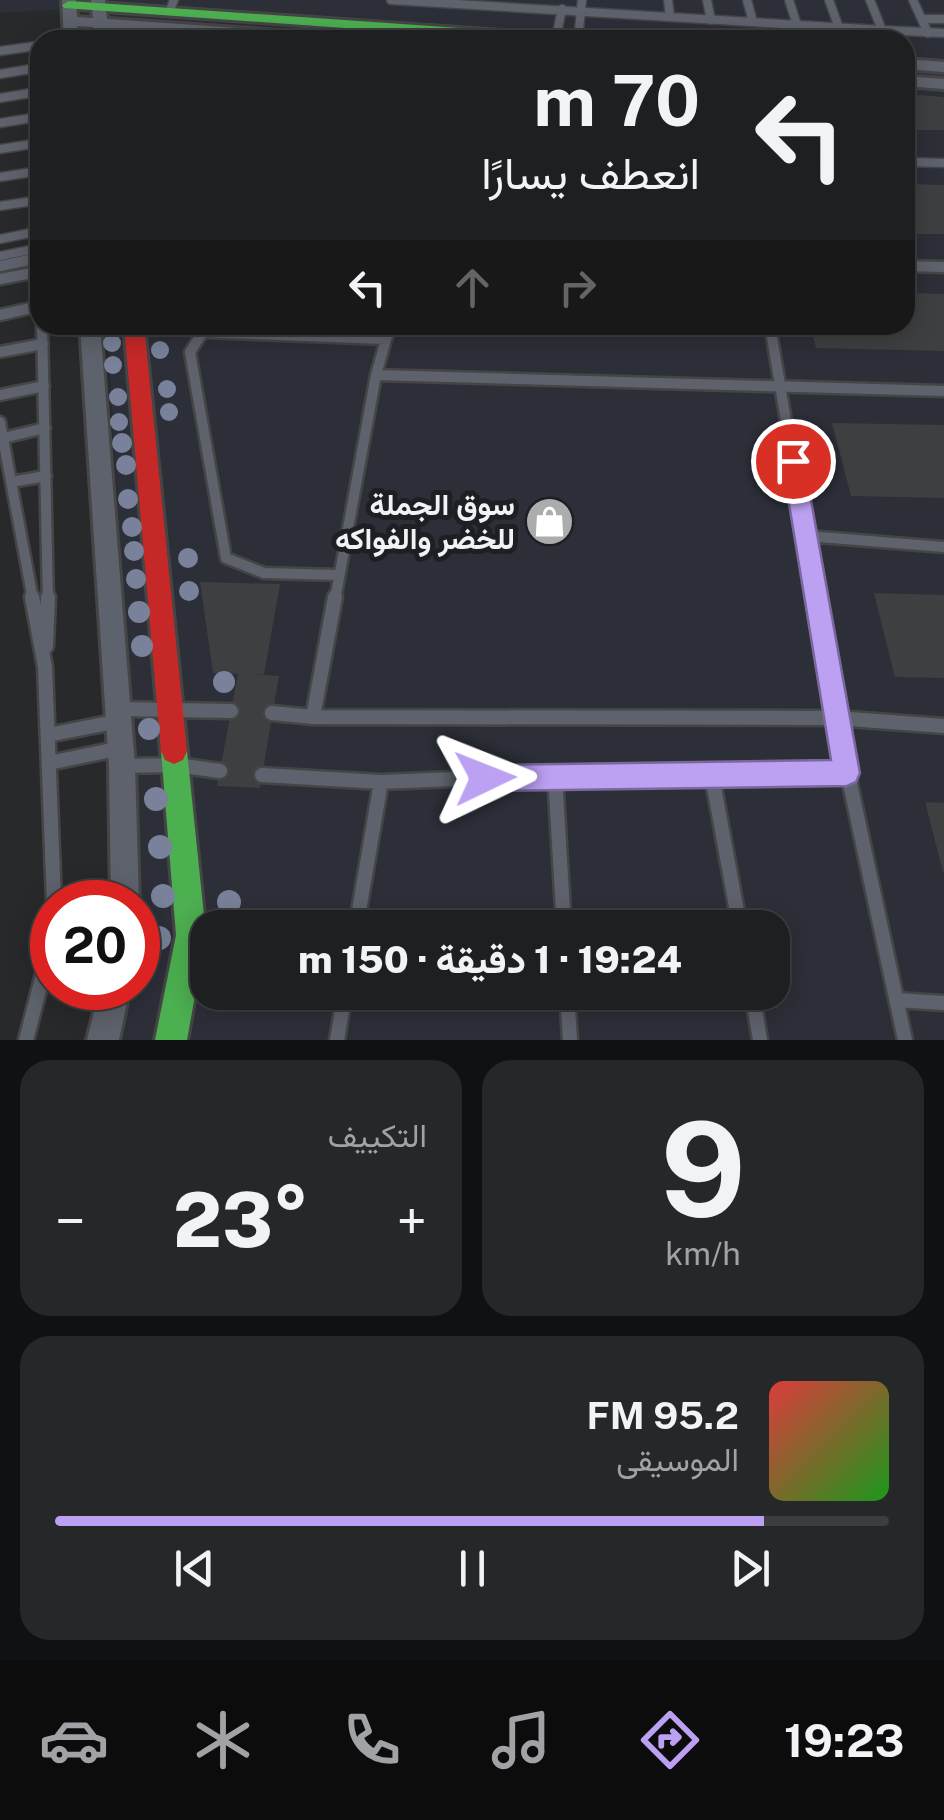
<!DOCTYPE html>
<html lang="ar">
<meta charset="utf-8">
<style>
:root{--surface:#1e1f20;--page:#262729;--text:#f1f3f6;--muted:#a1a2a5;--line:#3c3d3e;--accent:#bca0f2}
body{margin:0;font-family:"Public Sans",Vazirmatn,sans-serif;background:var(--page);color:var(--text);direction:rtl;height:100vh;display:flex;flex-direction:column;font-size:38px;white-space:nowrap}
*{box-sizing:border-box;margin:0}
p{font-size:32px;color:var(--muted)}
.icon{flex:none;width:55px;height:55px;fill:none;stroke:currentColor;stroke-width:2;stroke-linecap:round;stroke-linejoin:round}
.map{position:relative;height:1040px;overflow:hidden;direction:ltr}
.sheet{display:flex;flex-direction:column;gap:20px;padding:20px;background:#101112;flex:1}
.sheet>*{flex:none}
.guide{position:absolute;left:30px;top:30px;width:885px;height:305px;border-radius:30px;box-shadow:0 5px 25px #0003,0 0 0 2px var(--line);direction:rtl;background:#1e1f20;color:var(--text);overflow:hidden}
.speed{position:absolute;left:30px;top:880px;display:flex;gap:20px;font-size:50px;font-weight:700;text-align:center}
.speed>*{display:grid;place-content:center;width:130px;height:130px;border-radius:50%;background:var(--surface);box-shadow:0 5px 25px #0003,0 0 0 2px var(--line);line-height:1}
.speed .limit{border:15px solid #d22;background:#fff;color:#111}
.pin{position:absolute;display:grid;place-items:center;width:85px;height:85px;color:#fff;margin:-42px;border:5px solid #fff;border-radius:50%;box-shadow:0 2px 10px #0007}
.me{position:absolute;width:110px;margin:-55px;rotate:88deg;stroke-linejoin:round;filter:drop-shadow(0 0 8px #0008)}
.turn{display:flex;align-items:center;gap:35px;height:210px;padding:0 50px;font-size:45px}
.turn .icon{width:130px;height:130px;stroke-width:2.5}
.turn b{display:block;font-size:70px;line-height:85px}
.lanes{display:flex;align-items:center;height:95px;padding:0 50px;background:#0003;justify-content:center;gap:50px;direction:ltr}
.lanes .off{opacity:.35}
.big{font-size:75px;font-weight:800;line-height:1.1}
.sheet .tile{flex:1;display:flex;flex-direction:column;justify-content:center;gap:15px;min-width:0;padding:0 35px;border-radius:30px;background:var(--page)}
.sheet .dial{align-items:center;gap:0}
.dial b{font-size:130px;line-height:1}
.song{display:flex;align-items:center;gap:30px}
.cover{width:120px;height:120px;border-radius:15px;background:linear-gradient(135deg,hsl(0 70% 55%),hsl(120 70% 35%))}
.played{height:10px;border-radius:5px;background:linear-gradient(90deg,var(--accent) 85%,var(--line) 85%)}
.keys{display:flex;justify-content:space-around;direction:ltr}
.heat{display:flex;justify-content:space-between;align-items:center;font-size:55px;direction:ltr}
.sheet .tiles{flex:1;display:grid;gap:20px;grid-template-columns:1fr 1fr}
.tile:last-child{grid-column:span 2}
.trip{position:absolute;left:190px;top:910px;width:600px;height:100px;border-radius:30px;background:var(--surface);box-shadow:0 5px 25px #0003,0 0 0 2px var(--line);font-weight:800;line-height:100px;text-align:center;direction:rtl}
.menu{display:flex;height:160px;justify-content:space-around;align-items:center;background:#0c0c0d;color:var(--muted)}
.menu .icon{width:70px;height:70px}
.menu .on{color:var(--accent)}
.menu b{font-size:45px;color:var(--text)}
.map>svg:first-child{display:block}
</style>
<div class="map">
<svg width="944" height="1040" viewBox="0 0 944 1040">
<rect width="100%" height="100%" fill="#28292b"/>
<!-- built -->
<path fill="#2c2f38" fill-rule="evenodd" d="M 0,0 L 944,0 L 944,1040 L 117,1040 L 128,988 L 138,988 L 138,942 L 142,918 L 107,325 L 905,325 L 905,40 L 91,40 L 88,8 L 0,13 ZM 208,928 L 772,928 L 772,992 L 208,992 Z"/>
<!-- building -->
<path fill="#3e3f40" d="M 905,94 L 944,97 L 944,130 L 905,130 Z
M 905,184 L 944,185 L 944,234 L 905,234 Z
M 905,293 L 944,294 L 944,351 L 816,348 L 810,325 L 905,325 Z
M 832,423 L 944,425 L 944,498 L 851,496 Z
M 200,582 L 280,584 L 264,674 L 253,674 L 279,676 L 260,788 L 217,786 L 238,674 L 213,673 Z
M 874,593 L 944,595 L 944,678 L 895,677 Z
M 925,802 L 944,803 L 944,871 L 943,872 Z"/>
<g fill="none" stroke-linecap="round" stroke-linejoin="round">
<defs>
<path id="lane-far2" d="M 391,0 L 882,30
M 668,0 L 670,17
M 707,0 L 711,20
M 747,0 L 753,22
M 789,0 L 797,25
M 829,0 L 839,28
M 870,0 L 882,30 L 944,33
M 913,0 L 928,33
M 170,10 L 174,0
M 922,19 L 944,19
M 556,38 L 562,9
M 578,40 L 582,0
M 0,51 L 36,46 L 40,194
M 0,74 L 37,68
M 0,98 L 37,92
M 0,123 L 38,117
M 0,149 L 39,143
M 905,162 L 944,163
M 0,177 L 39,171
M 0,206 L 40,200
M 0,239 L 40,231
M 0,256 L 40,248
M 25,261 L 40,258"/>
<path id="lane-far1" d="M 0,266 L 38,258
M 905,266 L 944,267
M 0,279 L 37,272 L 40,305
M 0,315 L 40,306
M 42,325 L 48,600
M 770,325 L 816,600
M 0,352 L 43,344
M 376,375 L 944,391
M 0,395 L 44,386
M 0,422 L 33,600
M 3,438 L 45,428
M 11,482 L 46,476
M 807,536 L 944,547
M 339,575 L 264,573 L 226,558 L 190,352 L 203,332 L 385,339
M 335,600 L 376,375 L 390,325"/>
<path id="lane" d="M 32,597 L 45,667 L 54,902
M 816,597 L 836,718 L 905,1040
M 46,646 L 48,597
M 118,709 L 231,711
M 272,713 L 313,717 L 836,718 L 944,726
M 313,717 L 335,597
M 48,735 L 119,721
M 49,763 L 121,748
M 122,766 L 177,765 L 220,771
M 262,775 L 381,782 L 555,775 L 847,773
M 555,775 L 564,928
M 712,776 L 740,928
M 356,928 L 381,782
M 567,992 L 570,1040
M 752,992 L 760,1040
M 896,1000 L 944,1003
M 26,1040 L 52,940
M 337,1040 L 345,992"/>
<path id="street" d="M 62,0 L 76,0 L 77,17 L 93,18 L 91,0 L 105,0 L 107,19 L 352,36 L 359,40 L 287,40 L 108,28 L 109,40 L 95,40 L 93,27 L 77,26 L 78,40 L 64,40 Z
M 905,59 L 944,62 L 944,72 L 905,69 Z
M 905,76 L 944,79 L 944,89 L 905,86 Z
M 80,325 L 100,325 L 135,766 L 139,902 L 138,907 L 138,902 L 111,902 L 109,766 Z
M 100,988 L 130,988 L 119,1040 L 87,1040 Z"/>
<path id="fast" d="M 69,1 L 576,36 L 583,40 L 513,40 L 64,8 L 62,5 Z
M 174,738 L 183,742 L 187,751 L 206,935 L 187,1040 L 155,1040 L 176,935 L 161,751 L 165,742 Z"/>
<path id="jam" d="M 124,325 L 144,325 L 187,751 L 183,760 L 174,764 L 165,760 L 161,751 Z"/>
</defs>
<!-- lane-far2 casing -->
<use href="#lane-far2" stroke="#454546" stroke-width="11"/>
<!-- lane-far1 casing -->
<use href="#lane-far1" stroke="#454546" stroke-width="15"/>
<!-- lane casing -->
<use href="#lane" stroke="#454546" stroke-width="19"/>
<!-- street casing -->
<use href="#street" stroke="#454546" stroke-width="6"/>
<!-- fast casing -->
<use href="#fast" stroke="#454546" stroke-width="6"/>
<!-- jam casing -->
<use href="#jam" stroke="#454546" stroke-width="6"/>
<!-- lane-far2 -->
<use href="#lane-far2" stroke="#5e626c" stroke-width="8"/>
<!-- lane-far1 -->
<use href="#lane-far1" stroke="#5e626c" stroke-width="10"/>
<!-- lane -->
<use href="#lane" stroke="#5e626c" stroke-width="14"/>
<!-- street -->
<use href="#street" fill="#5e626c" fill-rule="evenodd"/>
<!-- fast -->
<use href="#fast" fill="#4caf50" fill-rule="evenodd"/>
<!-- jam -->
<use href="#jam" fill="#c62828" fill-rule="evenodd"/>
</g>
<!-- trees -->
<g fill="#79829a">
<circle cx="112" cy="343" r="9"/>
<circle cx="160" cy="350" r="9"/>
<circle cx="113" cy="365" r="9"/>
<circle cx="167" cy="389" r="9"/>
<circle cx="118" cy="397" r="9"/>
<circle cx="169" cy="412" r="9"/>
<circle cx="119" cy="422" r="9"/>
<circle cx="122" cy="443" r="10"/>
<circle cx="126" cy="465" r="10"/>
<circle cx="128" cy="499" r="10"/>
<circle cx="132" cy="527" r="10"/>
<circle cx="134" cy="551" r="10"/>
<circle cx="188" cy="558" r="10"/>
<circle cx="136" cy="579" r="10"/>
<circle cx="189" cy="591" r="10"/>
<circle cx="139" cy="612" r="11"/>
<circle cx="142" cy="646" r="11"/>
<circle cx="224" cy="682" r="11"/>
<circle cx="149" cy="729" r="11"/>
<circle cx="156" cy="799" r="12"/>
<circle cx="160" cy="847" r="12"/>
<circle cx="163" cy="896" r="12"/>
<circle cx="229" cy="902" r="12"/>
<circle cx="159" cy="938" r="12"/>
</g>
<!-- route -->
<path fill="#bca0f2" stroke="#7a689d" stroke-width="2.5" d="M 793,453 L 804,461 L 860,773 L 856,782 L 847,786 L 485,791 L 476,788 L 472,778 L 476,769 L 485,765 L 831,760 L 782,461 Z"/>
<!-- icons -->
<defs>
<symbol id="shop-disc" viewBox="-11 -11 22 22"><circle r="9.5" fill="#abacae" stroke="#1d1f23"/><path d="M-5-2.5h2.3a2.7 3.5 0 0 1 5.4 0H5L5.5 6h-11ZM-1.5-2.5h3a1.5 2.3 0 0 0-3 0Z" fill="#fff"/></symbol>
</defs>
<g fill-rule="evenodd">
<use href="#shop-disc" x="522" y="494" width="55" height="55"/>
</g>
<g text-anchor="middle" stroke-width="10" stroke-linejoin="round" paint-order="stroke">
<!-- poi labels -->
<g font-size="30" font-weight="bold" fill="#f1f2f5" stroke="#1d1f23" text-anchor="end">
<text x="515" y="515">سوق الجملة<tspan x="515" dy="34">للخضر والفواكه</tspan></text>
</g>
</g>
</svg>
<div class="speed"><div class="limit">20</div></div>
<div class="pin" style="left:793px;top:461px;background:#d93025"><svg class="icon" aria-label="arrive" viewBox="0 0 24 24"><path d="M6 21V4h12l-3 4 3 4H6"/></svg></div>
<svg class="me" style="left:485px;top:778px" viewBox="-20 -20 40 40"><path d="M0-17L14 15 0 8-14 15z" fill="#bca0f2" stroke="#fff" stroke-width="4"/></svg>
<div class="trip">19:24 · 1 دقيقة · 150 m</div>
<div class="guide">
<div class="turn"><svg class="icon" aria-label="left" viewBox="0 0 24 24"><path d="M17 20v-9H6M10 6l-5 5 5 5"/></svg><div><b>70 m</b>انعطف يسارًا</div></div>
<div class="lanes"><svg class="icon" aria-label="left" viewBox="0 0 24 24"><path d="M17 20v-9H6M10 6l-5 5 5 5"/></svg><svg class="icon off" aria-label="ahead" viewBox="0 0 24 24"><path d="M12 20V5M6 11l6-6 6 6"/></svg><svg class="icon off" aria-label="right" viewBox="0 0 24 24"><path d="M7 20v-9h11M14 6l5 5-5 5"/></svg></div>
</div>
</div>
<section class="sheet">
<div class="tiles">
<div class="tile dial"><b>9</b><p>km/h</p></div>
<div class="tile"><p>التكييف</p>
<div class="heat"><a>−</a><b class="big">23°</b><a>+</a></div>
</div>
<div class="tile">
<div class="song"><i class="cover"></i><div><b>95.2 FM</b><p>الموسيقى</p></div></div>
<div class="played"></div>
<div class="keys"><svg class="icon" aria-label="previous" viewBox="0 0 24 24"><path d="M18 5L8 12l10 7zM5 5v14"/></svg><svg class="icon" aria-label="pause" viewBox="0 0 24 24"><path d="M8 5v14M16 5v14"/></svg><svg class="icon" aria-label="next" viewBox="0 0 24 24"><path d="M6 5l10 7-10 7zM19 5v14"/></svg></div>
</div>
</div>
</section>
<nav class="menu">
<b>19:23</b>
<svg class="icon on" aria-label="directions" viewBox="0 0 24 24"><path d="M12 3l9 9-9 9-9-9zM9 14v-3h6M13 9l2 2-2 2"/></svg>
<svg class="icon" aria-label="music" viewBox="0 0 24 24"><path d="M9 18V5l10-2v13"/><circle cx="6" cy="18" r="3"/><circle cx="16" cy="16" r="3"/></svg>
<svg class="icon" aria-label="phone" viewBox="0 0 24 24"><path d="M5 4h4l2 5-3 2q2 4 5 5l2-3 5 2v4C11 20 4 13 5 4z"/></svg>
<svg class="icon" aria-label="climate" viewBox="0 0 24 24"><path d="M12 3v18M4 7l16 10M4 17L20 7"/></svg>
<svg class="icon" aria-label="car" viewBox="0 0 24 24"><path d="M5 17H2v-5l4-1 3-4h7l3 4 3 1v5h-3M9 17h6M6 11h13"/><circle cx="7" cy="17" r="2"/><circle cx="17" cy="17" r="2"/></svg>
</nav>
